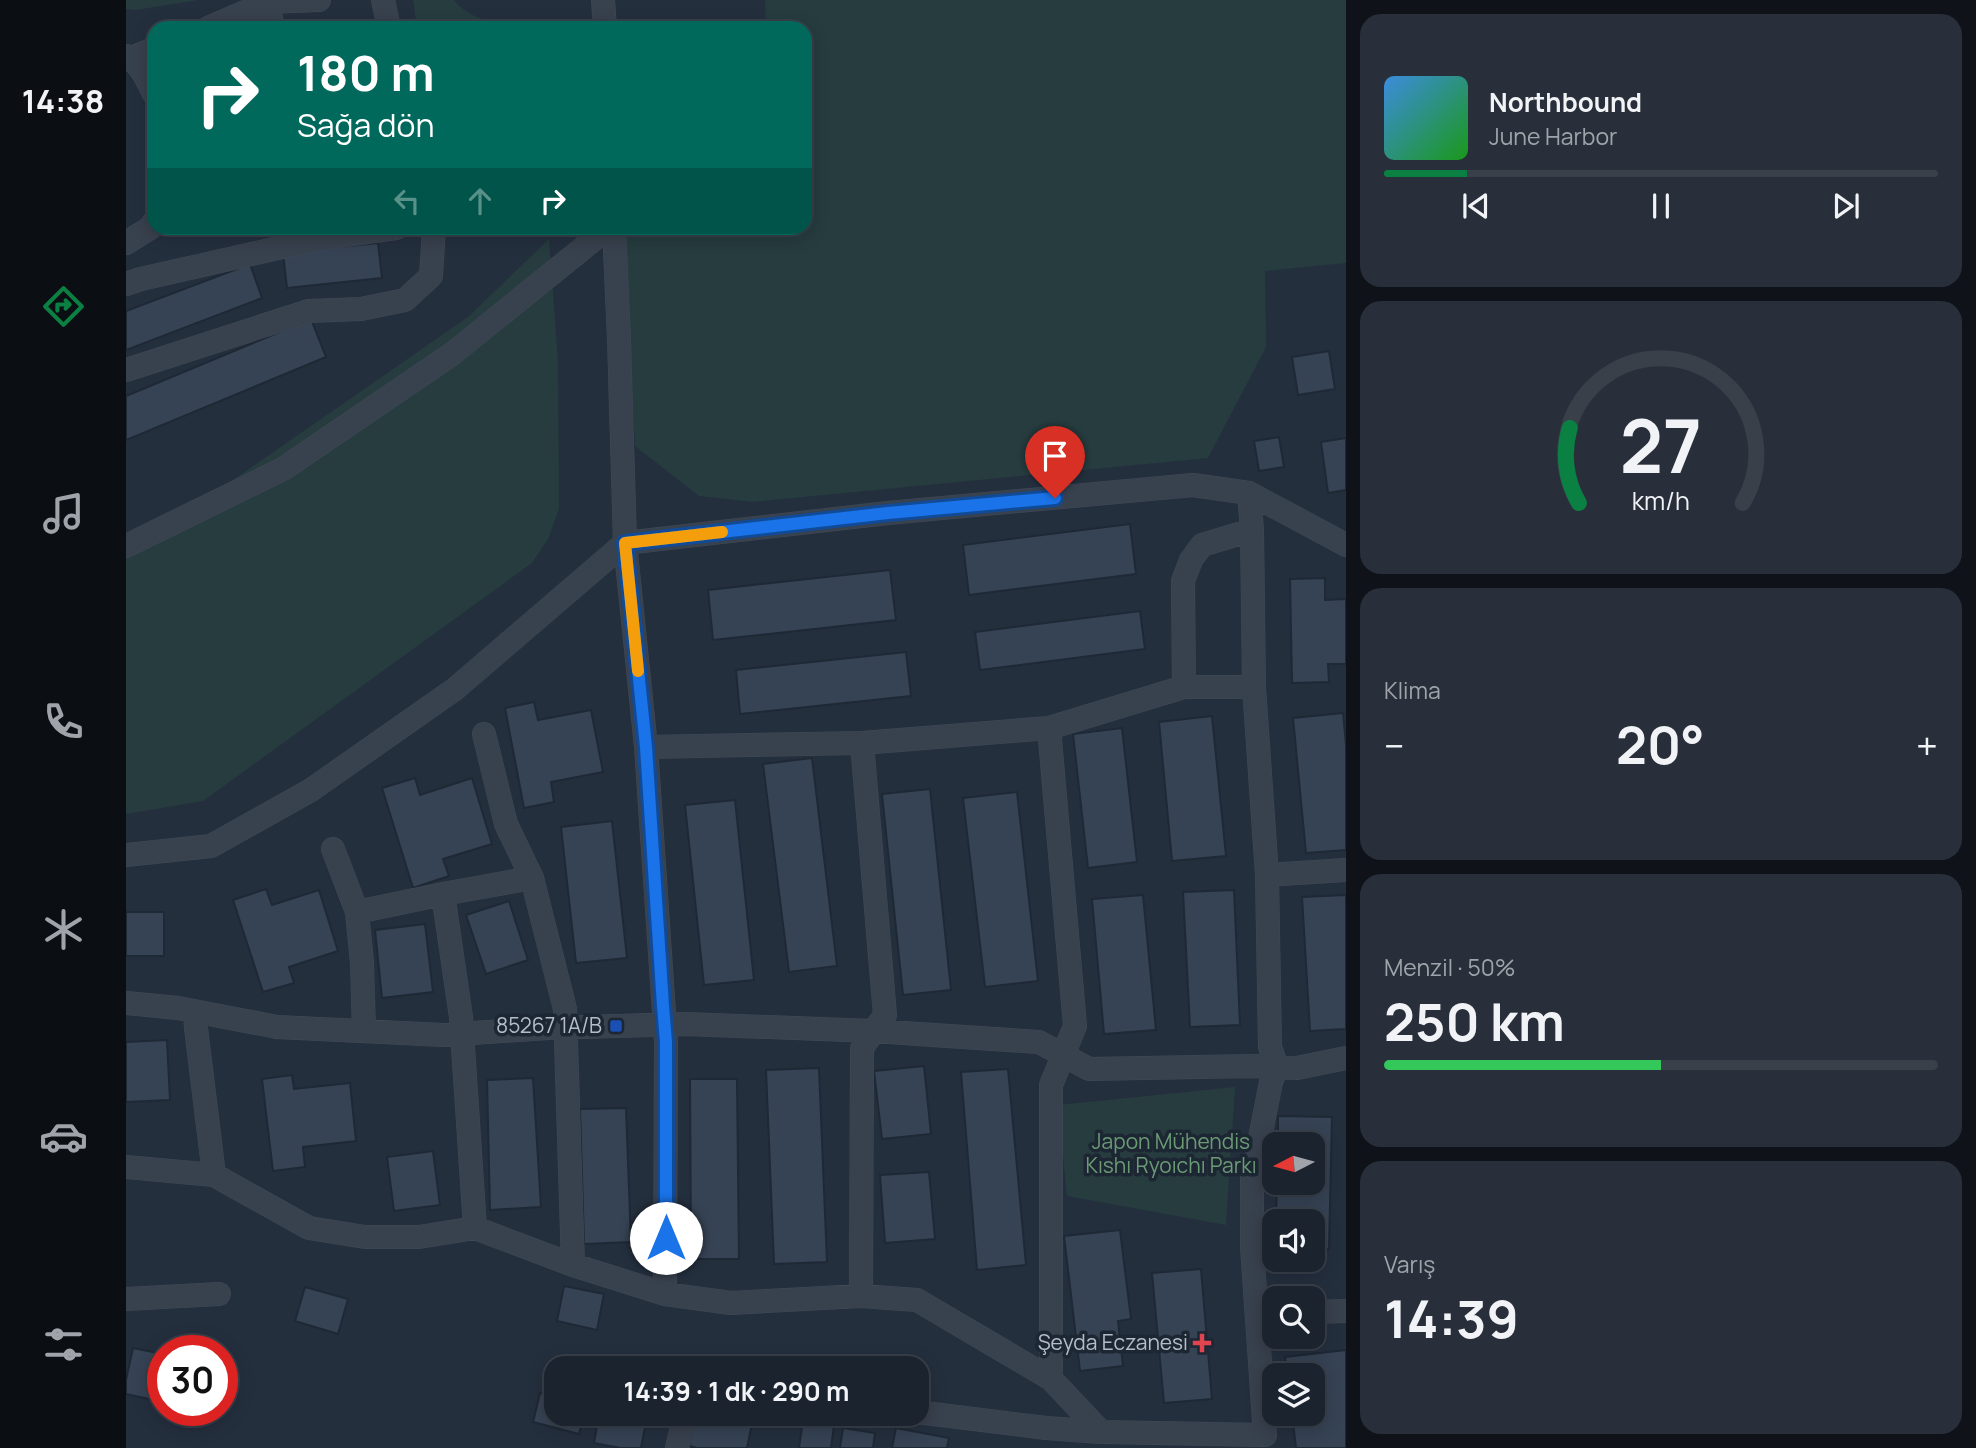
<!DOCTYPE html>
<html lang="tr">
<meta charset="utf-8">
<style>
:root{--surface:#1b232e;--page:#282f3a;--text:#f1f3f6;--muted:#a0a4aa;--line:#39404a;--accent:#0b8043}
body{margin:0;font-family:Manrope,sans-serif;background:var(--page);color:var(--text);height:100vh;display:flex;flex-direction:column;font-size:26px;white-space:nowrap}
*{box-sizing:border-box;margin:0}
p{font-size:23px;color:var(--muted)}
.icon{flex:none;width:38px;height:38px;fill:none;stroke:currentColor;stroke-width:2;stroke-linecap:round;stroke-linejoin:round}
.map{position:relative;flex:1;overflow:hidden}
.panel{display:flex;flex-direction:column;gap:14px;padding:14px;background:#0f1319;width:630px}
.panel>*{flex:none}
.top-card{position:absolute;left:21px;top:21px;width:665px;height:214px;border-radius:21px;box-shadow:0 4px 18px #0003,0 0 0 2px var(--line);background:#00695c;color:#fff;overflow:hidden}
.needle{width:46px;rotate:264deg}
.fabs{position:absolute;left:1136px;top:1132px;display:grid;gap:14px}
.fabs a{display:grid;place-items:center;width:63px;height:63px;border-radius:14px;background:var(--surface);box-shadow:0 4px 18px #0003,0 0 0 2px var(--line);font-size:35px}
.speed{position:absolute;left:21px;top:1335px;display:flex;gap:14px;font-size:35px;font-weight:700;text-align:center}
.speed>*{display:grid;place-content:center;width:91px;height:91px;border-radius:50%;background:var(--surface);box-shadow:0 4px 18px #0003,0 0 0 2px var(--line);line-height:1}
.speed .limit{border:10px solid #d22;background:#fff;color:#111}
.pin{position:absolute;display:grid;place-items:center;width:60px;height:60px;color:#fff;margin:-72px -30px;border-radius:50% 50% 50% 0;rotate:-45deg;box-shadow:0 0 7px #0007}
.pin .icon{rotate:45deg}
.me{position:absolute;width:77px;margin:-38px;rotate:0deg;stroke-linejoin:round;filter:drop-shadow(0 0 5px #0008)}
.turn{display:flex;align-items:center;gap:24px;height:147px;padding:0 35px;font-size:32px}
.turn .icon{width:91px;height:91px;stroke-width:2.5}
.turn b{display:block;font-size:49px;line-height:60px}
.lanes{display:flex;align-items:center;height:66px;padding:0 35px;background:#0003;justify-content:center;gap:35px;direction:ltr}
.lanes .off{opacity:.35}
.big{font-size:52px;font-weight:700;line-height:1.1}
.panel .tile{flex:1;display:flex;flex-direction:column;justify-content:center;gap:10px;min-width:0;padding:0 24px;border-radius:21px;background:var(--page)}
.panel .dial{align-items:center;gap:0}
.dial svg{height:182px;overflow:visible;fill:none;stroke:var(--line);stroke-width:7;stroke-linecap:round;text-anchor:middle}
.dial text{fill:var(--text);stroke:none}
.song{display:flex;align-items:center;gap:21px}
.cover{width:84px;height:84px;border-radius:10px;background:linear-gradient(135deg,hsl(210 70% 55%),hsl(120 70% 35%))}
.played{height:7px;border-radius:4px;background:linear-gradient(90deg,var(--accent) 15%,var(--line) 15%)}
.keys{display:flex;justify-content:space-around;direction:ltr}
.heat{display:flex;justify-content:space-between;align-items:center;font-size:38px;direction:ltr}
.charge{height:10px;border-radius:5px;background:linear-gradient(90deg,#34c759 50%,var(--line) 0)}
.trip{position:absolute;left:418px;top:1356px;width:385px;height:70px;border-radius:21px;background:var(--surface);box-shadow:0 4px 18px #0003,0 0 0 2px var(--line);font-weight:700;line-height:70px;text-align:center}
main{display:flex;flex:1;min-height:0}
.menu{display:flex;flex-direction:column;width:126px;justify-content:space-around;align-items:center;background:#0b0e12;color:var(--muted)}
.menu .icon{width:49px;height:49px}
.menu .active{color:var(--accent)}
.menu b{font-size:32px;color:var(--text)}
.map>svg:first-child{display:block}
</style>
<main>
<nav class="menu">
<b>14:38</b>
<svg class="icon active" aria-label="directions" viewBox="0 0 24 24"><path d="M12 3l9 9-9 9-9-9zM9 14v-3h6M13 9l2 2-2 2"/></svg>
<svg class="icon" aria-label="music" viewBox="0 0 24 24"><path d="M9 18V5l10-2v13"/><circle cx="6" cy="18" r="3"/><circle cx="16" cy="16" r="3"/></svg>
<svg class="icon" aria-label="phone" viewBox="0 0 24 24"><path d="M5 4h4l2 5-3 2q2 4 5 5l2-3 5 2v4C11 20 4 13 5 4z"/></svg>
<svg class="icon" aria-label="climate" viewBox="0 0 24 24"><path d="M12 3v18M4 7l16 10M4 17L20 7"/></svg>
<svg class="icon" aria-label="car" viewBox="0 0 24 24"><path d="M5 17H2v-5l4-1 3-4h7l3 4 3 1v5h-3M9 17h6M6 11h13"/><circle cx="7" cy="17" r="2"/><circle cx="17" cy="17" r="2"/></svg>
<svg class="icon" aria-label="filters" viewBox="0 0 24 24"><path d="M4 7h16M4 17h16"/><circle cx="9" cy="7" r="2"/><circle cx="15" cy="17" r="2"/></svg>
</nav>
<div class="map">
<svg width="1220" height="1448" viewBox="0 0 1220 1448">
<rect width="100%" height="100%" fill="#242f3e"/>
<!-- green -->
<path fill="#263c3f" d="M 0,0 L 72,0 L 10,10 L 0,9 Z
M 287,0 L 328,0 C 342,19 371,23 392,28 L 291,28 Z
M 639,0 L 1220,0 L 1220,263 L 1139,271 L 1140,347 L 1082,458 L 626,502 L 573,496 L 509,446 L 498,228 L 679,228 L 679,28 L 640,28 Z
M 423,239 L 432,361 L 433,509 L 422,539 L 406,563 L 77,801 L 0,814 L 0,535 L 84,496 L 342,317 Z
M 1109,1087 L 1100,1225 L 941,1196 L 932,1105 Z"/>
<!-- building -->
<path fill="#364354" stroke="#1f2835" stroke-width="2" d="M 252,243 L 256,278 L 161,288 L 157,253 Z
M 124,264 L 136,298 L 0,350 L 0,311 Z
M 185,319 L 200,357 L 0,440 L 0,396 Z
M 1203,351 L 1209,389 L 1172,395 L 1166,357 Z
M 1153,437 L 1158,467 L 1133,471 L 1128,441 Z
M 1220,438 L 1220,490 L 1202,493 L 1195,442 Z
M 1004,524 L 1010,574 L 843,595 L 837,545 Z
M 764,570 L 770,620 L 587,640 L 582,590 Z
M 1199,578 L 1199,600 L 1220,599 L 1220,664 L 1202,664 L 1203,682 L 1166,683 L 1164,579 Z
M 1014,611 L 1019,649 L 854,670 L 849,632 Z
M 780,652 L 785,696 L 614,714 L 610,670 Z
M 408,702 L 412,720 L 465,710 L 477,772 L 425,782 L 428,802 L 398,808 L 379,708 Z
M 1217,713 L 1220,745 L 1220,850 L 1180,853 L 1167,718 Z
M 1086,716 L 1100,856 L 1046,861 L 1033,722 Z
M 996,728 L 1011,862 L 962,868 L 947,734 Z
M 686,758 L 711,966 L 663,972 L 637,764 Z
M 289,778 L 294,795 L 346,778 L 366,844 L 317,859 L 323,876 L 287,888 L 256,788 Z
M 804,789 L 825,990 L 777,995 L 756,794 Z
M 891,792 L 912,981 L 859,987 L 837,798 Z
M 609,800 L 628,980 L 578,985 L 559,805 Z
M 486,821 L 501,958 L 450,963 L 435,827 Z
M 140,889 L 146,905 L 193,890 L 212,951 L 163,967 L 168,983 L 137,992 L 107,900 Z
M 1108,890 L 1114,1025 L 1064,1027 L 1057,892 Z
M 1017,895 L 1030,1030 L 978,1034 L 966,899 Z
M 1220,895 L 1220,1029 L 1184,1031 L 1176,897 Z
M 383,901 L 402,960 L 360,974 L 340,915 Z
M 0,912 L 38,912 L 38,956 L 0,956 Z
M 299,924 L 307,992 L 256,998 L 249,930 Z
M 41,1040 L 44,1100 L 0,1102 L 0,1042 Z
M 798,1066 L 805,1134 L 756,1139 L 748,1071 Z
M 693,1068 L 701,1262 L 648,1264 L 640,1070 Z
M 882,1069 L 900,1265 L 851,1270 L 835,1072 Z
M 166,1075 L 168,1089 L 224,1083 L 230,1141 L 177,1147 L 179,1167 L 147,1171 L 136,1079 Z
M 407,1078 L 415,1207 L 364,1210 L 361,1080 Z
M 564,1079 L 611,1079 L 613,1259 L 565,1259 Z
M 500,1108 L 505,1242 L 458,1244 L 454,1109 Z
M 1152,1116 L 1206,1117 L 1203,1249 L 1186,1249 L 1186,1222 L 1150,1222 L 1151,1183 L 1186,1183 L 1186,1144 L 1152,1144 Z
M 307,1151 L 314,1205 L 268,1211 L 261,1157 Z
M 803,1172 L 809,1239 L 759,1243 L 754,1175 Z
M 994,1230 L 1005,1319 L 992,1321 L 997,1366 L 954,1371 L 938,1236 Z
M 1075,1269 L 1086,1399 L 1038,1403 L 1026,1273 Z
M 438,1286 L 478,1294 L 471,1330 L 431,1321 Z
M 179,1287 L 222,1299 L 212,1334 L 169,1321 Z
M 7,1348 L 37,1354 L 37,1402 L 0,1394 L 0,1380 Z
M 1220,1350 L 1220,1448 L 1170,1448 L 1166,1414 L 1186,1414 L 1186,1376 L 1161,1376 L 1159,1357 Z
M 414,1393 L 430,1397 L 430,1414 L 458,1414 L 453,1434 L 407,1422 Z
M 473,1414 L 506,1414 L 521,1417 L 515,1448 L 494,1448 L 468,1443 Z
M 570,1414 L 628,1414 L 621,1448 L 571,1448 L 563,1446 Z
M 677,1420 L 708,1425 L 705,1448 L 673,1448 Z
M 717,1428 L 749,1433 L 747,1448 L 714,1448 Z
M 770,1428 L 823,1438 L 821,1448 L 766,1448 Z"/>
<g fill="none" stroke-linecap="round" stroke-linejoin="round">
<defs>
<path id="minor" d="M 257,0 L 263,28
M 477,0 L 479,28
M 142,2 L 147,28
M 82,28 L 142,2 L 193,0
M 0,56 C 15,64 21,80 28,94
M 5,58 L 28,49
M 488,228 L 493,339 L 499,543 L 520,747 L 540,1042 L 539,1294
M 0,243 L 24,228 L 28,222
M 0,284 L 15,279 L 192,239 L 270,228
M 0,370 L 183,311 L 235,309 L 279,300 L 305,276 L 308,228
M 0,546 L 157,469 L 326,354 L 482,228
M 1058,687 L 1057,581 L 1065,560 L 1076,545 L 1126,530
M 923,728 L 949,1026 L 925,1085 L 925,1379
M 358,734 L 380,824 L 406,878 L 439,1009 L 447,1265
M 520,747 L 736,743
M 207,849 L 231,912 L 236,963 L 238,1031
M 0,855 L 85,846 L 185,790 L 329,689 L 499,543 L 762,513 L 1067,485 L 1123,493 L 1220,545
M 1141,875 L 1220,870
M 317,894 L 335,1017 L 349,1228
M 231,912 L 317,894 L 406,878
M 0,1003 L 52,1008 L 151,1027 L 318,1035 L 422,1028 L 560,1024 L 747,1031 L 913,1042 L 963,1069 L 1127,1066 L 1171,1068 L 1220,1058
M 69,1011 L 70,1028 L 88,1175
M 0,1167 L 88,1175 L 183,1228 L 239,1237 L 293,1237 L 349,1228 L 447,1265 L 539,1294 L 605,1303 L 735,1296 L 791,1300 L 925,1379 L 975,1432
M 735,1296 L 736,1048 L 759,1015 L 736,743 L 923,728 L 1058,687 L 1128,687
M 0,1299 L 93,1294
M 1186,1312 L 1220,1311
M 791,1412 L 920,1428 L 975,1432 L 1139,1435 L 1126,1247 L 1126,1178 L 1145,1082 L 1151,1067 L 1144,1047 L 1141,875 L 1128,687 L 1126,530 L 1123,493
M 551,1448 L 559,1414"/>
</defs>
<!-- minor casing -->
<use href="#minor" stroke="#414a57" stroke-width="24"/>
<!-- minor -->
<use href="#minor" stroke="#38414e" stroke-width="23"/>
</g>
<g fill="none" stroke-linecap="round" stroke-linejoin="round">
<defs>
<path id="route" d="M 540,1238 L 540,1042 L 537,1006 L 520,747 L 499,543 L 762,513 L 929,498"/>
</defs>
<!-- route casing -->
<use href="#route" stroke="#114b97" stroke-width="18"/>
<!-- route -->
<use href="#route" stroke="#1a73e8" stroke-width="12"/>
<!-- slow -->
<path stroke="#f59e0b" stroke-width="12" d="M 512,671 L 499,543 L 596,532"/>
</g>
<!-- markers -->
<rect fill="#1a4fb4" stroke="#1d2633" stroke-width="2.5" x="483" y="1019" width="14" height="14" rx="3.5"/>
<path fill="#e0444e" stroke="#1d2633" stroke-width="2.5" d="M1072.5 1332.5h7v7h7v7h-7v7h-7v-7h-7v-7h7z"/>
<g text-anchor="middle" stroke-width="7" stroke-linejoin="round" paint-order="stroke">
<!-- poi labels -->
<g font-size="21" fill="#b4bcc9" stroke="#1d2633" text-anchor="end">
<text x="476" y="1033">85267 1A/B</text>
<text x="1062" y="1350">Şeyda Eczanesi</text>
</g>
<!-- park labels -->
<g font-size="21" fill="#6b9a76" stroke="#1d2633">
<text x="1045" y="1149">Japon Mühendis<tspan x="1045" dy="24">Kıshı Ryoıchı Parkı</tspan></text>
</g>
</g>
</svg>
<div class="fabs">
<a><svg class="needle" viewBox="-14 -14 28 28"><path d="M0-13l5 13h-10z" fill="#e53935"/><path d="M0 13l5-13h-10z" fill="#a0a4aa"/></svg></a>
<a><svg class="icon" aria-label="sound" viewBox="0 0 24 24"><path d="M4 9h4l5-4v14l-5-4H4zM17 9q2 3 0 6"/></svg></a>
<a><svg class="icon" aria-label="search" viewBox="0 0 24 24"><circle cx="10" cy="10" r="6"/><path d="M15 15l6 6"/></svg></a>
<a><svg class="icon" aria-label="layers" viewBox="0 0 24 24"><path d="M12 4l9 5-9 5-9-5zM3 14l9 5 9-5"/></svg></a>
</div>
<div class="speed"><div class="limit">30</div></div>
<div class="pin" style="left:929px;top:498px;background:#d93025"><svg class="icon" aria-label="arrive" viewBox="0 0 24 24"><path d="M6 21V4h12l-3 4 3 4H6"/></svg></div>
<svg class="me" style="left:540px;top:1238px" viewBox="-20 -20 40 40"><circle r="19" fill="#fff"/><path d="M0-13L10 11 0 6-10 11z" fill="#1a73e8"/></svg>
<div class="trip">14:39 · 1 dk · 290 m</div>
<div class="top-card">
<div class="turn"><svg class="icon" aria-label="right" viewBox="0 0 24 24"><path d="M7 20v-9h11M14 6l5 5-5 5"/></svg><div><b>180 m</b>Sağa dön</div></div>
<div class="lanes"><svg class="icon off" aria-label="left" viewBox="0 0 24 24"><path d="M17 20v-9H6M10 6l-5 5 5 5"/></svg><svg class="icon off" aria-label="ahead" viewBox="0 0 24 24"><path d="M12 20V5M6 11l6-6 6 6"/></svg><svg class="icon" aria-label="right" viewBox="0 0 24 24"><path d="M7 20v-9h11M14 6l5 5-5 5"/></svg></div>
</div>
</div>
<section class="panel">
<div class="tile">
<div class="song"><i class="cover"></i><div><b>Northbound</b><p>June Harbor</p></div></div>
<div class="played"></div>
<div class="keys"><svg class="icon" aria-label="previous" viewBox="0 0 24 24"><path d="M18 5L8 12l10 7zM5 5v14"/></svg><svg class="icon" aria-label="pause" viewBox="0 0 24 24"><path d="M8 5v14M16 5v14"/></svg><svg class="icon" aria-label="next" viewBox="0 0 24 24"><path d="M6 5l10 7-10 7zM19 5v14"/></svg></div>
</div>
<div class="tile dial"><svg viewBox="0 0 100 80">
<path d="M14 69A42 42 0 1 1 86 69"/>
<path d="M14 69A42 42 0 0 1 10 36" stroke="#0b8043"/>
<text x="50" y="56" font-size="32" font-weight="700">27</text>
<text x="50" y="72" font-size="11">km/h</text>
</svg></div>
<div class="tile"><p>Klima</p>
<div class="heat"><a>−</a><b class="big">20°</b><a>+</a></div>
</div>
<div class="tile"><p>Menzil · 50%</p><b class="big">250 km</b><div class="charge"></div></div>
<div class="tile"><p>Varış</p><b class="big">14:39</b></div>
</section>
</main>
